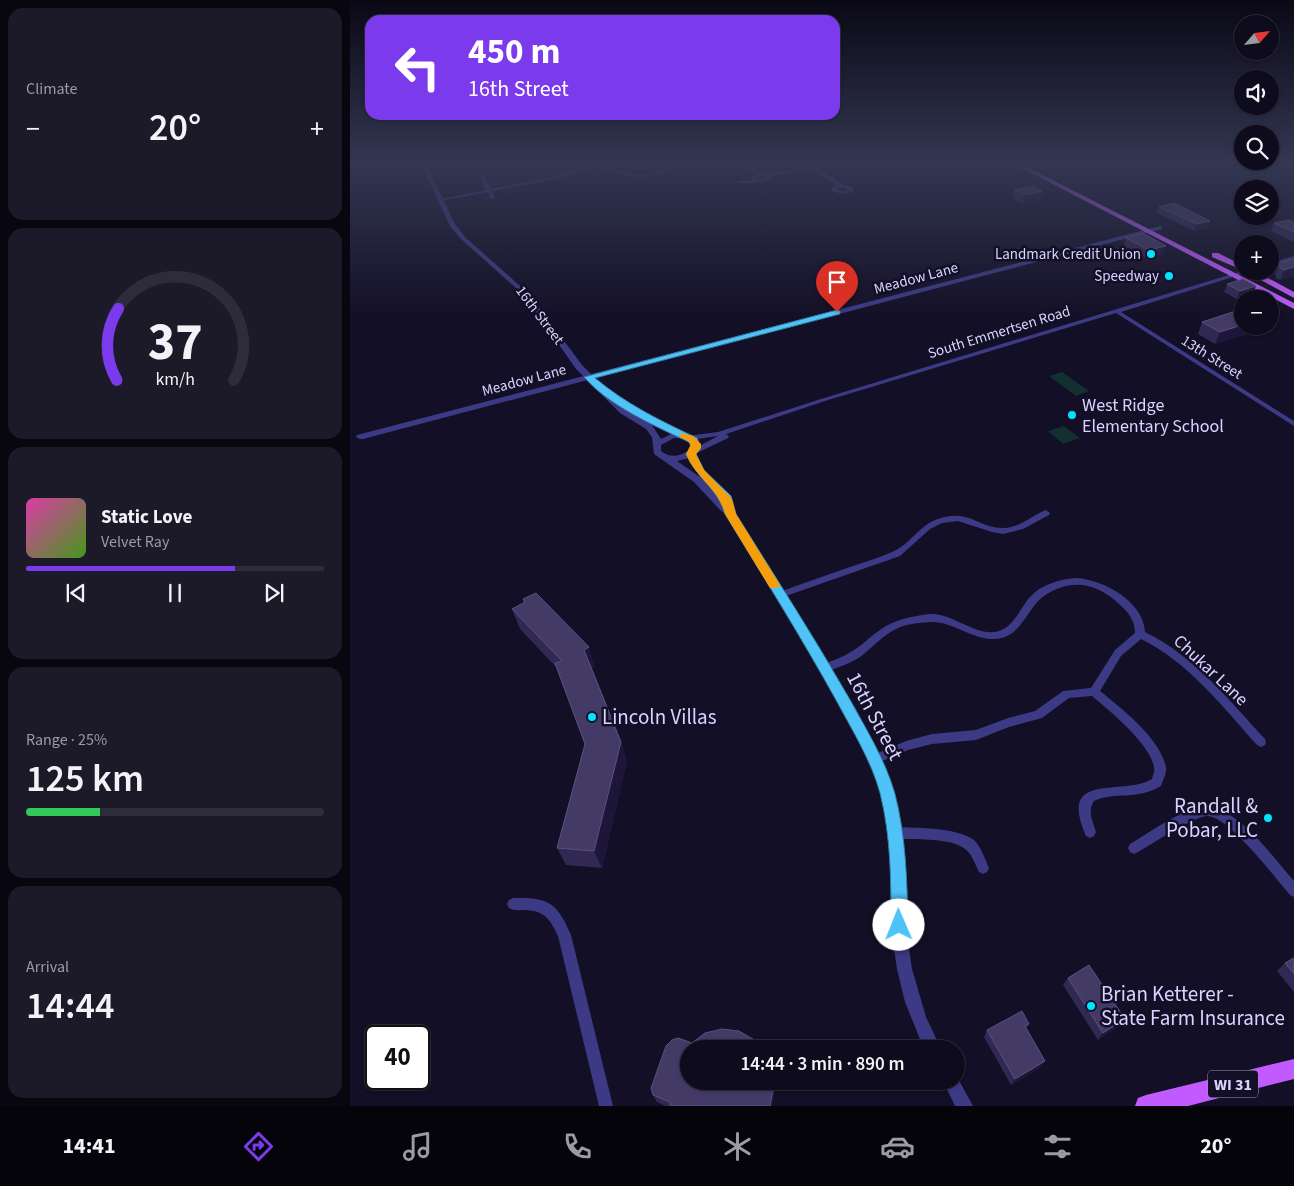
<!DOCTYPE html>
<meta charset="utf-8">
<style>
:root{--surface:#0e0b1c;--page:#1c1929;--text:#f1f3f6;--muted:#9b9ba3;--line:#2e2b3b;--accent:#7c3aed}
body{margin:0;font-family:"Source Sans 3",sans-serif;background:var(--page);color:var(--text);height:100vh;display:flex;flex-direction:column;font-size:19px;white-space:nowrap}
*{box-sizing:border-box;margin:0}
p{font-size:16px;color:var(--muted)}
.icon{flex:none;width:28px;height:28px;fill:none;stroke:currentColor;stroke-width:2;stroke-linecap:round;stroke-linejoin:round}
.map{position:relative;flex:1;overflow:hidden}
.panel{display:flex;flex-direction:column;gap:8px;padding:8px;background:#08060f;width:350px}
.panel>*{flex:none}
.hud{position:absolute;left:15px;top:15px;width:475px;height:105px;border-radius:15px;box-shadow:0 1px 4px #0004,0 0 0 1px var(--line);background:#7c3aed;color:#fff;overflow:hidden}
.needle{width:32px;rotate:62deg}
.buttons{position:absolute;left:884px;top:15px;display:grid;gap:10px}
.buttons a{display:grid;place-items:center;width:45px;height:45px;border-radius:50%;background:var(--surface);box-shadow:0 1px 4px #0004,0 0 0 1px var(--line);font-size:25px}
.speed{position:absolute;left:15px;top:1025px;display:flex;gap:10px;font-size:25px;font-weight:700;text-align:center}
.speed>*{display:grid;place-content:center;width:65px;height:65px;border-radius:50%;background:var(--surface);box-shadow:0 1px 4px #0004,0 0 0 1px var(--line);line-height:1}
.speed .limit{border:2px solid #111;border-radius:8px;background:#fff;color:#111}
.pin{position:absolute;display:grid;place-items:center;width:42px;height:42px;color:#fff;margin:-51px -21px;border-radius:50% 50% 50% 0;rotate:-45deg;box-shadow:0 0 5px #0007}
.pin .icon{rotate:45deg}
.me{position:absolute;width:55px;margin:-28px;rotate:359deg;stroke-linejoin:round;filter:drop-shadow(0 0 4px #0008)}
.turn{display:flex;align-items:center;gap:18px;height:105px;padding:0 20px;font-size:22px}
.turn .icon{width:65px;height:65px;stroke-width:2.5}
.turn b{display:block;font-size:35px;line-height:42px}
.big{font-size:38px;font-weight:600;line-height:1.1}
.panel .tile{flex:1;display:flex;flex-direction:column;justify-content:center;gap:8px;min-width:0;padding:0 18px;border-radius:15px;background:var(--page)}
.panel .dial{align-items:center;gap:0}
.dial svg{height:130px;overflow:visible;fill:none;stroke:var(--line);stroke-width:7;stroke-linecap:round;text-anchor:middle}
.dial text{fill:var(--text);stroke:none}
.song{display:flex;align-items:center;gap:15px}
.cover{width:60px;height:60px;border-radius:8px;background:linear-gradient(135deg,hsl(320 70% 55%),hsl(100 70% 35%))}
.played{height:5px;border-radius:2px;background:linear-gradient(90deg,var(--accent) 70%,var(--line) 70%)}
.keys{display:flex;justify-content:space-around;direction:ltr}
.heat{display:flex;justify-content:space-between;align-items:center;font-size:28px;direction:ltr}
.charge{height:8px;border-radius:4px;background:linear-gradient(90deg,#34c759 25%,var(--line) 0)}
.trip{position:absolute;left:330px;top:1040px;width:285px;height:50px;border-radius:25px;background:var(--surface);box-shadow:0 1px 4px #0004,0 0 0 1px var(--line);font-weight:600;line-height:50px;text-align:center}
.menu{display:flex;height:80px;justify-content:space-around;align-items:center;background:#06040b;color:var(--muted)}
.menu .icon{width:35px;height:35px}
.menu .current{color:var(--accent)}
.menu b{font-size:22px;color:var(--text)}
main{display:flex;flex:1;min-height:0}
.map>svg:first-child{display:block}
</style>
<main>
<section class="panel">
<div class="tile"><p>Climate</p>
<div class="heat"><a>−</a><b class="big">20°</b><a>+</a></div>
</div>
<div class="tile dial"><svg viewBox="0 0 100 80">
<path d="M14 69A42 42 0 1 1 86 69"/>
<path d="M14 69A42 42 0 0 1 15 25" stroke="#7c3aed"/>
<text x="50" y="56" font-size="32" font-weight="700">37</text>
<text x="50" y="72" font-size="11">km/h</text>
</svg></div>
<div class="tile">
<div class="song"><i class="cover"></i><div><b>Static Love</b><p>Velvet Ray</p></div></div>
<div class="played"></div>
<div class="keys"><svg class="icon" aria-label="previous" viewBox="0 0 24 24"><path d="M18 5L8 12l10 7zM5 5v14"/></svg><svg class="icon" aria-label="pause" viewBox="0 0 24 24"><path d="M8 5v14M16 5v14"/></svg><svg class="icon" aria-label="next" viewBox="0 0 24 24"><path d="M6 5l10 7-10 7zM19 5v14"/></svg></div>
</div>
<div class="tile"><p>Range · 25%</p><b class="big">125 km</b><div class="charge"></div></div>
<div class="tile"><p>Arrival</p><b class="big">14:44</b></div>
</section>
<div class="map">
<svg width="944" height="1106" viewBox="0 0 944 1106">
<rect width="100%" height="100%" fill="#130f26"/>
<!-- green -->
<path fill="#12302f" d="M 712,372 L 739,391 L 726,396 L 699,376 Z
M 714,426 L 730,438 L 713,444 L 698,431 Z"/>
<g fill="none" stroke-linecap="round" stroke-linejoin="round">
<!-- minor -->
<path fill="#3d3a85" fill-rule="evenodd" d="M 208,164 L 213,164 L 227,170 L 248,164 L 254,164 L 251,166 C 272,172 295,181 315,168 L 317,169 L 311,174 L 287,177 L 273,175 L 247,167 L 205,179 L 142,191 L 145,198 L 143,199 L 141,199 L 138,192 L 89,201 L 87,200 L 136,190 L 130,176 L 132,175 L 134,176 L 141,189 L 204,177 L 222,171 Z
M 387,164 L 392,164 L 415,174 L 480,164 L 489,164 L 487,165 L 468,168 L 494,185 L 502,187 L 504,191 L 493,194 L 481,191 L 482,187 L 488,186 L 463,169 L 420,176 L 425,177 C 414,183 403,183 390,183 L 388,183 L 388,181 L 403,180 L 399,178 L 407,174 ZM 411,176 L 417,178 L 412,180 L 405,178 ZM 492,187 L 498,189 L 499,190 L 493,192 L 486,189 Z
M 879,164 L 886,164 L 863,169 L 861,168 Z
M 933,164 L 944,166 L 944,168 L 933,165 Z
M 810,226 L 812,227 L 812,229 L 13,439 L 10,439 L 6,437 L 7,435 Z
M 944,256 L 944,260 L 920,267 L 920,263 Z
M 892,271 L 902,271 L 771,312 L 944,421 L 944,426 L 766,313 L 475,401 L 376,434 L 379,436 L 378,438 L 347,453 L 341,453 L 340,451 L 368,436 L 340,440 L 337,440 L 337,436 L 368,432 L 471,399 Z
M 696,510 L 700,513 L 699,515 L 673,529 L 653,534 L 642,532 L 608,521 L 592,523 L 580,529 L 550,556 L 433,597 L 427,597 L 425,595 L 427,593 C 453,583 480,574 506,565 C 518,561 531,557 542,552 C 560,545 569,525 588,519 C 620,508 628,529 654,528 C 670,528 682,515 696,510 Z
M 727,578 C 754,580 794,602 795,632 C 844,656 878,699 915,739 L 916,742 L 915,745 L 911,747 L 907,745 C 872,706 839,663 791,639 L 771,656 L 750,691 C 772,709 809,737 816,767 C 817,773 813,780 811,786 C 786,801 766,791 744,801 C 737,811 743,822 746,832 L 744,836 L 740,838 L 736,836 C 707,770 772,797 802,779 C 803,775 805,771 804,767 C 800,744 760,711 742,696 L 719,698 L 692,718 L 659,727 L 626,740 L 582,744 L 558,750 L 525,764 L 521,762 L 519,759 L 521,756 L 556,741 L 582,734 L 626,730 L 658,718 L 685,711 L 713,691 L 741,688 L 765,650 L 785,633 C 785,620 778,612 769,604 C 747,584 724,578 697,594 C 678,605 674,632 652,638 C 625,644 605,620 579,622 C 569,623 555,624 546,629 C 532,636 522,648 510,657 C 499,664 487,668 475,672 L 471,671 L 470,668 L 471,665 C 481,661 491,658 499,653 C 511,647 519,637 530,630 C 543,620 563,616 580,614 C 604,613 627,638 649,631 C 664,626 670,609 679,598 C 691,584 711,579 727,578 Z
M 859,805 C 896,817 919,853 944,881 L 944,897 L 940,895 C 926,879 878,815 857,816 C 843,817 802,844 788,852 L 784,854 L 780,852 L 778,848 L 780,844 C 804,830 831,809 859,805 Z
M 546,827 C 567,828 606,827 624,840 C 631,847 635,859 639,868 L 637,872 L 633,874 L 629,872 C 625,864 622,854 615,849 C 603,838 562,839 546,839 L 542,837 L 540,833 L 542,829 Z
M 163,898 C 198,897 207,902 221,935 L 263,1106 L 249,1106 L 208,936 C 200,919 195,911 175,910 C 169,910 164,911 159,908 L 157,904 L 159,900 Z"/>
<!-- tertiary -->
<path fill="#3d3a85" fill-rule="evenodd" d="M 71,164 L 76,164 L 105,224 L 115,237 L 179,294 L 232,365 L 263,396 L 268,396 L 303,418 L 344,437 L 350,444 L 348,451 L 345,454 L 355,472 L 380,497 L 386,514 L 506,709 L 529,754 L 540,782 L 548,805 L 553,833 L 557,935 L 562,969 L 576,1017 L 591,1049 L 574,1049 L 555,1002 L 547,969 L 542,935 L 539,833 L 534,805 L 527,782 L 518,758 L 498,717 L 378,516 L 370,510 L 344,482 L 304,454 L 302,437 L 296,429 L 270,413 L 226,369 L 175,296 L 111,239 L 100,226 ZM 273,407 L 297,422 L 321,434 L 311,439 L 302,425 ZM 324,438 C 331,438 336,439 342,444 L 340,450 C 330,456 321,459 311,451 L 311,445 ZM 339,458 L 350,477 L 327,461 Z
M 606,1075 L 623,1106 L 605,1106 L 593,1081 L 606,1081 Z"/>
<!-- primary -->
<path fill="#c25bff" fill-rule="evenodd" d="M 664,164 L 671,164 L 944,303 L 944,309 Z
M 862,253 L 868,253 L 892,265 L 892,270 L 862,257 Z
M 894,271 L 905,271 L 944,292 L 944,298 Z
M 944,1059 L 944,1079 L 838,1106 L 785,1106 L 788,1098 L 796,1095 Z"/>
</g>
<!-- wall -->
<path fill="#312854" d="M 664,190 L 692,191 L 691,199 L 672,203 L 663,198 Z
M 809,207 L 858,228 L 844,231 L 807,213 Z
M 944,222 L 944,242 L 921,231 L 924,223 Z
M 776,238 L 814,254 L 797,258 L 774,246 Z
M 944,259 L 944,276 L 930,280 L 926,278 L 925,274 L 929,263 Z
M 877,284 L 903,294 L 887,299 L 874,292 Z
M 852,322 L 911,330 L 865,344 L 848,334 Z
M 173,599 L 245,666 L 242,668 L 271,742 L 277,761 L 252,868 L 216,865 L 207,848 L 235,744 L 206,667 L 170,629 L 162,609 L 174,603 Z
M 944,958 L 944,992 L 927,971 L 935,963 Z
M 718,978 L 769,1026 L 748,1040 L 713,985 Z
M 679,1024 L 676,1028 L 691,1067 L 661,1085 L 634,1037 L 637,1030 Z
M 342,1043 L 339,1081 L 423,1081 L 424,1098 L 422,1106 L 315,1106 L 307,1102 L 303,1095 Z"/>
<!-- shaded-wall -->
<path fill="#1d163a" d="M 692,191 L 691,199 L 672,203 L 674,195 Z
M 860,221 L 858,228 L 844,231 L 847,224 Z
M 816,246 L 814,254 L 797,258 L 799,250 Z
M 944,267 L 944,276 L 930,280 L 934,270 Z
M 906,286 L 903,294 L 887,299 L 890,291 Z
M 892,325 L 892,326 L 912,326 L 911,330 L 865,344 L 870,332 Z
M 239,647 L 245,666 L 241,669 L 234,650 Z
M 271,742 L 277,761 L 252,868 L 244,851 Z
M 775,1019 L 769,1026 L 748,1040 L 753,1033 Z
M 695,1061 L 691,1067 L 661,1085 L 665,1079 Z
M 422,1081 L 423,1081 L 424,1098 L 422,1106 L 420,1106 Z"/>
<!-- building -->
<path fill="#433a66" stroke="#5a527e" d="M 682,186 L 692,191 L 674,195 L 664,190 Z
M 824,203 L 860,221 L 847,224 L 809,207 Z
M 939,220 L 944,222 L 944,232 L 924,223 Z
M 793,233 L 816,246 L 799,250 L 776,238 Z
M 944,259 L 944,267 L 934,270 L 930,268 L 929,263 Z
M 893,279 L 906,286 L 890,291 L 877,284 Z
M 892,309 L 892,325 L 870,332 L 852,322 Z
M 186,593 L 239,647 L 234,650 L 271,742 L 244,851 L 207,848 L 235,744 L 205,663 L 212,661 L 162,609 L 175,602 L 173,599 Z
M 944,958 L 944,974 L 935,963 Z
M 739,965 L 775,1019 L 753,1033 L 718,978 Z
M 672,1011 L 679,1024 L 675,1026 L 695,1061 L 665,1079 L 637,1030 Z
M 372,1029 L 389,1031 L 403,1039 L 411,1049 L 339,1049 L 339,1081 L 422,1081 L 423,1090 L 420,1106 L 320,1106 L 320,1102 L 303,1095 L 301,1088 L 316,1046 L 322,1040 L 328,1038 L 342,1043 L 355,1033 Z"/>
<!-- sky -->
<linearGradient id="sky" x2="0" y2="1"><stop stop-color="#0a0815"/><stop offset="0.51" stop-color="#333752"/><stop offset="1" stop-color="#333752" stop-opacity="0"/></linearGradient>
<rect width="944" height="319" fill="url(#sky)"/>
<!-- route -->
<path fill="#4fc3f7" stroke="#337fa1" d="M 487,310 L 490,311 L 490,314 L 245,378 C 276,404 311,421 347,438 L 351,448 L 346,454 L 354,470 L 381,496 L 386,514 C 424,575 463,635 499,698 C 516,729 535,759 545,794 C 556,837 557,880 558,925 L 555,931 L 549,933 L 543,931 L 541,925 C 541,880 541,837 530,793 C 521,760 502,730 486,700 C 451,637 413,576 375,514 C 369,489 346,478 336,454 L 341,447 L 339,442 C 305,426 259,406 234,377 Z"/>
<!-- slow -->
<path fill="#f59e0b" d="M 330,433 L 343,436 L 351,444 L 351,448 L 346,454 L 354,470 L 382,499 L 386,514 L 430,585 L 428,588 L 420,588 L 375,514 C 369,489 346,478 336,454 L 341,444 L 336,440 L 330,437 Z"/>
<!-- markers -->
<g fill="#00e5ff" stroke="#130f26" stroke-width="2">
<circle cx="801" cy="254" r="5"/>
<circle cx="819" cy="276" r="5"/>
<circle cx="722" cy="415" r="5"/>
<circle cx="242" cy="717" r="5"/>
<circle cx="918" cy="818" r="5"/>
<circle cx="741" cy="1006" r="5"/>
</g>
<g text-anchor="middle" stroke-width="5" stroke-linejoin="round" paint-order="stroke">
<!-- far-poi labels -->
<g font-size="15" fill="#d9d4ff" stroke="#130f26" text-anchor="end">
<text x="791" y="259">Landmark Credit Union</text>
<text x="809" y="281">Speedway</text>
</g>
<!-- far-street labels -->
<g font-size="15" fill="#d9d4ff" stroke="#130f26">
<text transform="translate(566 278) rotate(-15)" y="5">Meadow Lane</text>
<text transform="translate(190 315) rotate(53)" y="5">16th Street</text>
<text transform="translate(649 332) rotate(-17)" y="5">South Emmertsen Road</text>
<text transform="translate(862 357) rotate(32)" y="5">13th Street</text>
<text transform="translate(174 380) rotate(-15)" y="5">Meadow Lane</text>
</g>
<!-- shield labels -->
<rect fill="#130f26" stroke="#9e99be" stroke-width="1" x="858" y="1070.5" width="50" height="27" rx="4"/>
<g font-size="16" font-weight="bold" fill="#d9d4ff">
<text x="883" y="1090">WI 31</text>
</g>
<!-- poi labels -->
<g font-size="18" fill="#d9d4ff" stroke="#130f26" text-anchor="start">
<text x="732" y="411">West Ridge<tspan x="732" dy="21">Elementary School</tspan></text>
</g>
<!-- street labels -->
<g font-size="18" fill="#d9d4ff" stroke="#130f26">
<text transform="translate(861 670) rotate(43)" y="6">Chukar Lane</text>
</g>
<!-- near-street labels -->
<g font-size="21" fill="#d9d4ff" stroke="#130f26">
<text transform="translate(525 716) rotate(62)" y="7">16th Street</text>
</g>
<!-- near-poi labels -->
<g font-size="21" fill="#d9d4ff" stroke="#130f26" text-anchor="start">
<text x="252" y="724">Lincoln Villas</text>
<text x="908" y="813" text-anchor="end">Randall &amp;<tspan x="908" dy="24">Pobar, LLC</tspan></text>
<text x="751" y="1001">Brian Ketterer -<tspan x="751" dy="24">State Farm Insurance</tspan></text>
</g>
</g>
</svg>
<div class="buttons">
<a><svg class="needle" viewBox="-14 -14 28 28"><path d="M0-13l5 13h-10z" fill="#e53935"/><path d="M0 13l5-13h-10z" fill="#9b9ba3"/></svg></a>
<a><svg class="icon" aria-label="sound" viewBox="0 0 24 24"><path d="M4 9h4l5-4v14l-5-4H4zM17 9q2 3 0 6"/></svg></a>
<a><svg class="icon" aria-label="search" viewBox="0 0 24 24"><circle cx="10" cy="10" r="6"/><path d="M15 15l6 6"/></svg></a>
<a><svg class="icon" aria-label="layers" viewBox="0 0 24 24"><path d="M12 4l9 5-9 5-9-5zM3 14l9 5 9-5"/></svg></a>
<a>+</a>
<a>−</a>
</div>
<div class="speed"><div class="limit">40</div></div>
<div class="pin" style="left:487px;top:312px;background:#d93025"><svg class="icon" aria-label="arrive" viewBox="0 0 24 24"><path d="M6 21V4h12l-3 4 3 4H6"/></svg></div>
<svg class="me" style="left:549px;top:925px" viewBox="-20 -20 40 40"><circle r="19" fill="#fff"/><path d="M0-13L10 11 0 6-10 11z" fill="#4fc3f7"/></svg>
<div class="trip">14:44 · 3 min · 890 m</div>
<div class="hud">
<div class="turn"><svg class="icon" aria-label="left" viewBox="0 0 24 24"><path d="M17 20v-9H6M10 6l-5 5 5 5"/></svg><div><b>450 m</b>16th Street</div></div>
</div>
</div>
</main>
<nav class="menu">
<b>14:41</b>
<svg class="icon current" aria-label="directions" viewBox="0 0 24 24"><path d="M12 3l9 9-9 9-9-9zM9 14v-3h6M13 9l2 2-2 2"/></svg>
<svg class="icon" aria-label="music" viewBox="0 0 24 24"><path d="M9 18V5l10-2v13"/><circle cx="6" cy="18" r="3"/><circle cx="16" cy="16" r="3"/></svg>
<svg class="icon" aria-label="phone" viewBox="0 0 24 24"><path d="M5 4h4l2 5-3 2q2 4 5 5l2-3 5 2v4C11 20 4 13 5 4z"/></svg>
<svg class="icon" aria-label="climate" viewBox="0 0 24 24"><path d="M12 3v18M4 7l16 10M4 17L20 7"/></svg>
<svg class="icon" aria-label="car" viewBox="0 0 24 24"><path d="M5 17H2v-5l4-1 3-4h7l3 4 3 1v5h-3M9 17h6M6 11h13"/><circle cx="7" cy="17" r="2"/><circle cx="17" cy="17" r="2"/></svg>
<svg class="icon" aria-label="filters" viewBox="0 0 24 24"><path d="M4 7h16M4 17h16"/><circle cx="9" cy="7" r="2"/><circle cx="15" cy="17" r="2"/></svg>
<b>20°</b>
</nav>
